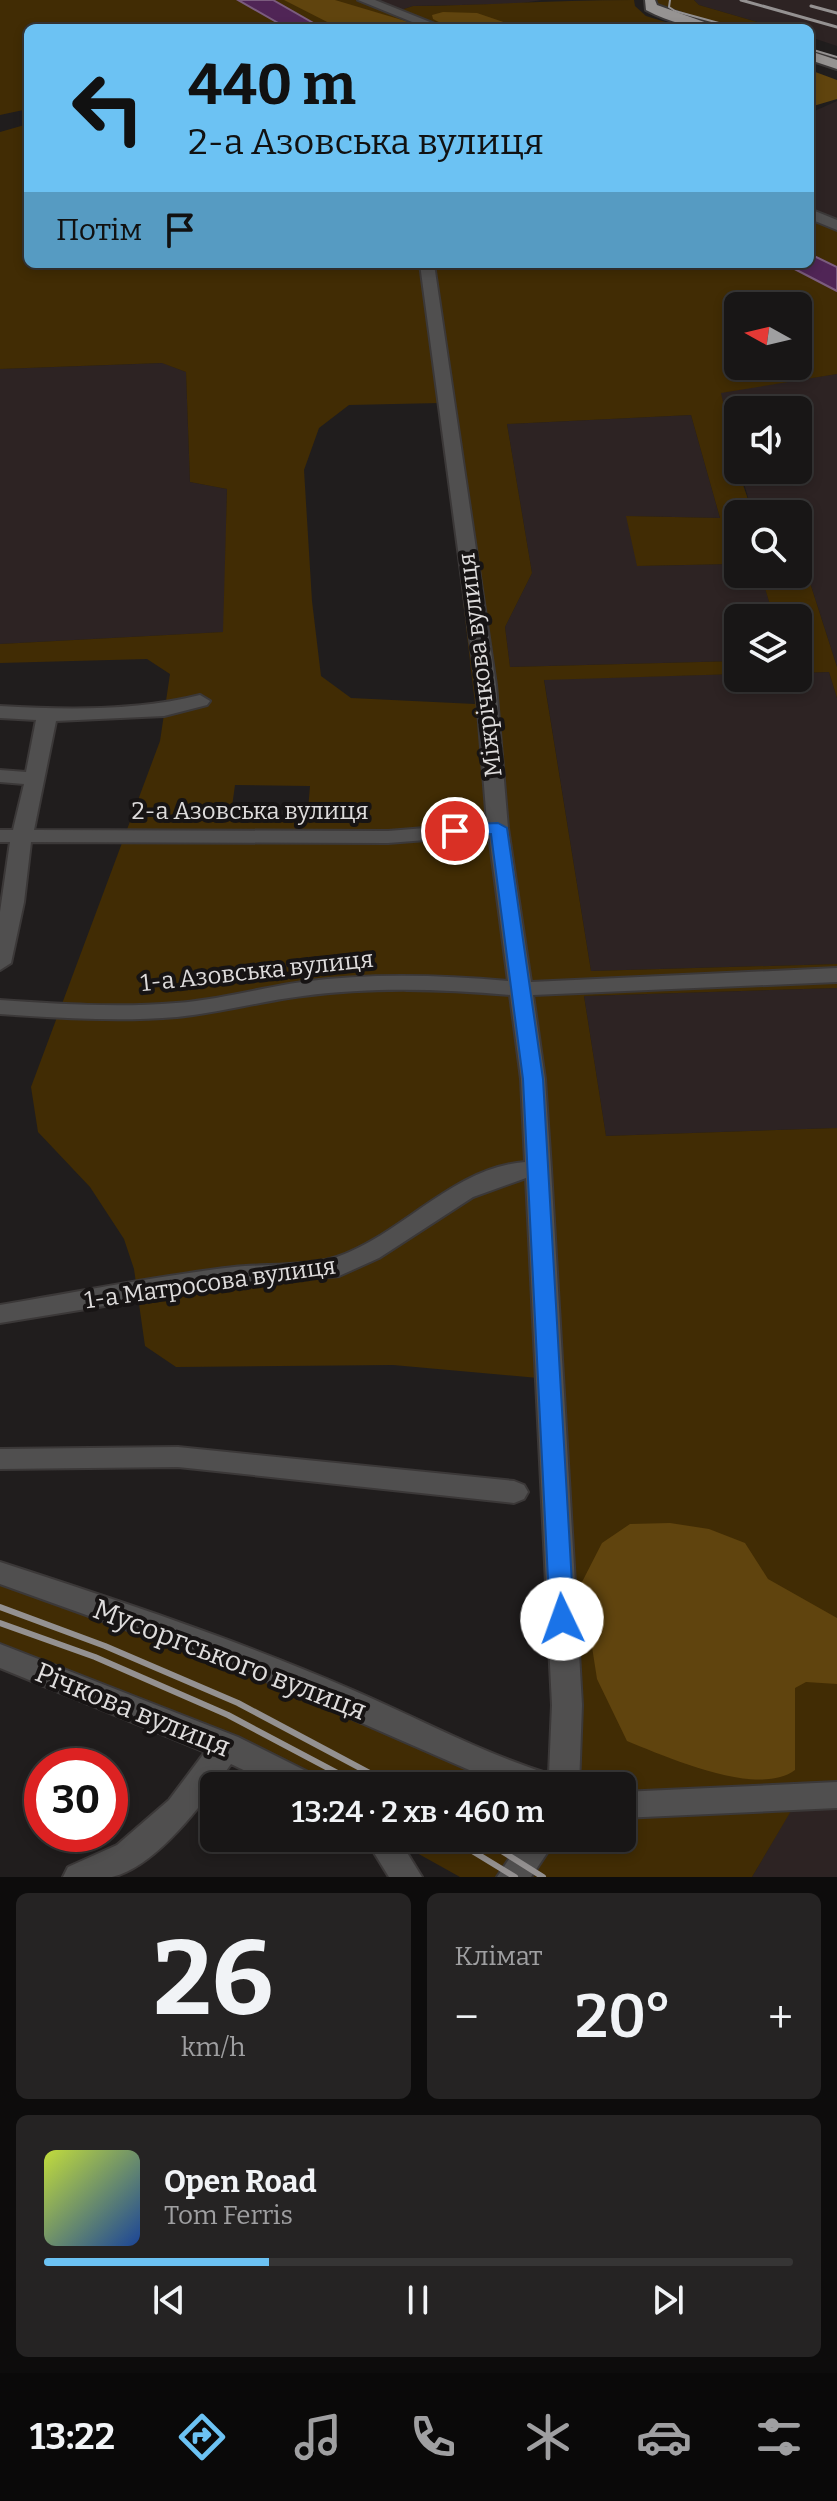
<!DOCTYPE html>
<html lang="uk">
<meta charset="utf-8">
<style>
:root{--surface:#181616;--page:#252323;--text:#f1f3f6;--muted:#9f9fa1;--line:#363535;--accent:#6cc2f3}
body{margin:0;font-family:Bitter,serif;background:var(--page);color:var(--text);height:100vh;display:flex;flex-direction:column;font-size:30px;white-space:nowrap}
*{box-sizing:border-box;margin:0}
p{font-size:26px;color:var(--muted)}
.icon{flex:none;width:44px;height:44px;fill:none;stroke:currentColor;stroke-width:2;stroke-linecap:round;stroke-linejoin:round}
.map{position:relative;height:1877px;overflow:hidden}
.panel{display:flex;flex-direction:column;gap:16px;padding:16px;background:#0d0c0c;flex:1}
.panel>*{flex:none}
.top-card{position:absolute;left:24px;top:24px;width:790px;height:244px;border-radius:12px;box-shadow:0 4px 12px #0003,0 0 0 2px var(--line);background:#6cc2f3;color:#111;overflow:hidden}
.needle{width:52px;rotate:278deg}
.tools{position:absolute;left:724px;top:292px;display:grid;gap:16px}
.tools a{display:grid;place-items:center;width:88px;height:88px;border-radius:12px;background:var(--surface);box-shadow:0 4px 12px #0003,0 0 0 2px var(--line);font-size:40px}
.speed{position:absolute;left:24px;top:1748px;display:flex;gap:16px;font-size:40px;font-weight:700;text-align:center}
.speed>*{display:grid;place-content:center;width:104px;height:104px;border-radius:50%;background:var(--surface);box-shadow:0 4px 12px #0003,0 0 0 2px var(--line);line-height:1}
.speed .limit{border:12px solid #d22;background:#fff;color:#111}
.pin{position:absolute;display:grid;place-items:center;width:68px;height:68px;color:#fff;margin:-34px;border:4px solid #fff;border-radius:50%;box-shadow:0 2px 8px #0007}
.me{position:absolute;width:88px;margin:-44px;rotate:357deg;stroke-linejoin:round;filter:drop-shadow(0 0 6px #0008)}
.turn{display:flex;align-items:center;gap:28px;height:168px;padding:0 32px;font-size:36px}
.turn .icon{width:104px;height:104px;stroke-width:2.5}
.turn b{display:block;font-size:56px;line-height:68px}
.then{display:flex;align-items:center;height:76px;padding:0 32px;background:#0003;gap:16px;font-size:30px}
.big{font-size:60px;font-weight:600;line-height:1.1}
.panel .widget{flex:1;display:flex;flex-direction:column;justify-content:center;gap:12px;min-width:0;padding:0 28px;border-radius:12px;background:var(--page)}
.panel .dial{align-items:center;gap:0}
.dial b{font-size:104px;line-height:1}
.song{display:flex;align-items:center;gap:24px}
.cover{width:96px;height:96px;border-radius:12px;background:linear-gradient(135deg,hsl(70 70% 55%),hsl(220 70% 35%))}
.played{height:8px;border-radius:4px;background:linear-gradient(90deg,var(--accent) 30%,var(--line) 30%)}
.keys{display:flex;justify-content:space-around;direction:ltr}
.heat{display:flex;justify-content:space-between;align-items:center;font-size:44px;direction:ltr}
.panel .tiles{flex:1;display:grid;gap:16px;grid-template-columns:1fr 1fr}
.widget:last-child{grid-column:span 2}
.trip{position:absolute;left:200px;top:1772px;width:436px;height:80px;border-radius:12px;background:var(--surface);box-shadow:0 4px 12px #0003,0 0 0 2px var(--line);font-weight:600;line-height:80px;text-align:center}
.menu{display:flex;height:128px;justify-content:space-around;align-items:center;background:#0a0909;color:var(--muted)}
.menu .icon{width:56px;height:56px}
.menu .on{color:var(--accent)}
.menu b{font-size:36px;color:var(--text)}
.map>svg:first-child{display:block}
</style>
<div class="map">
<svg width="837" height="1877" viewBox="0 0 837 1877">
<rect width="100%" height="100%" fill="#201d1d"/>
<!-- built -->
<path fill="#2d2323" d="M 371,0 L 542,0 L 516,4 L 413,6 L 401,10 Z
M 694,0 L 837,0 L 837,46 L 810,37 L 810,28 L 778,28 L 699,5 Z
M 837,101 L 837,219 L 810,207 L 810,113 Z
M 163,363 L 186,372 L 190,482 L 227,489 L 224,632 L 0,644 L 0,369 Z
M 837,374 L 837,667 L 804,564 L 798,564 L 798,514 L 753,514 L 740,470 L 798,470 L 798,410 L 738,410 L 738,464 L 720,392 Z
M 691,415 L 720,518 L 627,516 L 638,566 L 733,564 L 738,567 L 738,574 L 748,574 L 764,584 L 774,618 L 738,618 L 738,661 L 510,667 L 505,627 L 532,573 L 507,424 Z
M 829,672 L 837,698 L 837,964 L 591,971 L 544,679 L 738,674 L 738,678 L 798,678 L 798,673 Z
M 837,988 L 837,1128 L 606,1136 L 584,996 Z
M 837,1809 L 837,1877 L 752,1877 L 791,1810 Z"/>
<!-- green -->
<path fill="#412c04" fill-rule="evenodd" d="M 0,0 L 238,0 L 287,28 L 28,28 L 28,109 L 0,115 Z
M 273,0 L 371,0 L 401,10 L 413,6 C 487,5 560,0 634,0 L 635,6 L 646,16 L 685,28 L 322,28 Z
M 657,0 L 694,0 L 699,5 L 778,28 C 736,28 698,27 659,9 Z
M 28,124 L 28,264 L 785,264 L 837,291 L 837,374 L 721,393 L 738,470 L 753,514 L 738,514 L 738,567 L 733,564 L 637,566 L 626,516 L 720,518 L 691,415 L 507,424 L 532,573 L 505,627 L 510,667 L 738,661 L 738,674 L 544,680 L 591,971 L 837,964 L 837,988 L 584,996 L 606,1136 L 837,1128 L 837,1809 L 791,1811 L 752,1877 L 460,1877 L 390,1838 L 622,1838 L 622,1786 L 546,1786 L 557,1704 L 538,1378 L 393,1365 L 176,1367 L 145,1346 L 134,1269 L 124,1239 L 90,1187 L 38,1132 L 31,1087 L 160,741 L 170,674 L 147,659 L 0,663 L 0,644 L 223,632 L 227,489 L 190,482 L 186,372 L 162,363 L 0,369 L 0,132 ZM 738,306 L 798,306 L 798,366 L 738,366 ZM 440,403 L 475,704 L 351,698 L 321,676 L 312,601 L 304,470 L 319,428 L 349,405 ZM 235,785 L 310,786 L 307,822 L 230,821 Z
M 810,207 L 837,219 L 837,267 L 810,254 Z
M 798,564 L 804,564 L 837,667 L 837,698 L 829,672 L 798,673 L 798,618 L 774,618 L 764,585 L 748,574 L 798,574 Z
M 0,1570 L 540,1786 L 325,1786 L 232,1740 L 81,1675 L 0,1649 Z"/>
<!-- forest -->
<path fill="#60440e" d="M 284,0 L 335,0 L 429,28 L 339,28 Z
M 443,12 L 477,13 L 521,28 L 450,28 L 433,19 L 432,15 Z
M 810,70 L 837,80 L 837,99 L 810,107 Z
M 670,1523 L 709,1529 L 745,1543 L 768,1579 L 837,1618 L 837,1684 L 806,1682 L 795,1688 L 795,1770 C 758,1798 667,1757 627,1741 L 597,1679 L 582,1582 L 602,1543 L 630,1524 Z"/>
<!-- water -->
<path fill="#502556" stroke="#7b5c7e" stroke-width="2" d="M 238,0 L 273,0 L 322,28 L 287,28 Z
M 810,254 L 837,267 L 837,291 L 785,264 L 810,264 Z"/>
<g fill="none" stroke-linecap="round" stroke-linejoin="round">
<defs>
<path id="minor" d="M 358,0 L 375,0 L 445,28 L 427,28 Z
M 810,209 L 837,220 L 837,230 L 810,219 Z
M 420,264 L 434,264 L 496,685 L 508,828 L 531,982 L 837,968 L 837,982 L 533,995 L 545,1079 L 551,1169 L 582,1705 L 579,1786 L 506,1786 L 245,1672 L 0,1584 L 0,1562 C 117,1600 235,1639 348,1688 C 416,1717 479,1752 549,1774 L 552,1705 L 526,1178 L 473,1197 L 379,1258 L 339,1276 L 233,1285 L 0,1323 L 0,1305 C 78,1292 156,1276 234,1267 C 263,1264 312,1266 337,1257 C 403,1234 452,1168 525,1162 L 521,1079 L 510,995 C 440,989 374,987 303,996 C 261,1001 219,1013 177,1017 C 118,1022 58,1018 0,1014 L 0,1000 C 58,1004 118,1008 176,1003 C 218,1000 260,988 302,982 C 371,973 439,975 508,981 L 489,835 L 388,843 L 31,842 L 24,902 L 11,963 L 0,970 L 0,912 L 10,842 L 0,842 L 0,830 L 13,830 L 24,784 L 0,782 L 0,770 L 26,772 L 36,720 L 0,718 L 0,706 C 66,710 136,711 200,695 L 210,701 L 207,705 L 164,716 L 56,721 L 34,830 L 388,831 L 487,823 L 476,685 Z
M 178,1447 L 514,1481 L 524,1485 L 528,1492 L 524,1499 L 514,1503 L 178,1467 L 0,1469 L 0,1449 Z
M 0,1644 L 238,1737 L 318,1777 L 322,1786 L 277,1786 L 231,1764 C 205,1800 158,1866 112,1877 C 98,1877 78,1877 63,1877 L 68,1867 L 117,1845 L 169,1800 L 205,1752 L 0,1668 Z
M 837,1782 L 837,1808 L 622,1818 L 622,1792 Z
M 365,1838 L 398,1838 L 422,1877 L 389,1877 Z
M 523,1838 L 557,1838 L 531,1877 L 497,1877 Z"/>
<path id="highway" d="M 645,0 L 655,0 L 657,5 L 721,28 C 694,28 670,23 646,10 Z
M 810,51 L 837,60 L 837,69 L 810,60 Z"/>
</defs>
<!-- minor casing -->
<use href="#minor" stroke="#3b3838" stroke-width="4"/>
<!-- highway casing -->
<use href="#highway" stroke="#3b3838" stroke-width="4"/>
<!-- minor -->
<use href="#minor" fill="#504f4f" fill-rule="evenodd"/>
<!-- highway -->
<use href="#highway" fill="#969392" fill-rule="evenodd"/>
<!-- tram -->
<path stroke="#949191" stroke-width="2" d="M 670,0 L 669,7 L 675,11 L 737,28
M 810,49 L 837,57"/>
<!-- rail-far1 -->
<path stroke="#949191" stroke-width="3" d="M 741,0 L 837,27
M 811,6 L 837,13"/>
<!-- rail -->
<path stroke="#949191" stroke-width="6" d="M 0,1607 L 105,1646 L 238,1703 L 394,1786
M 0,1623 L 95,1657 L 228,1715 L 362,1786
M 451,1838 L 515,1877
M 481,1838 L 543,1877"/>
</g>
<!-- route -->
<path fill="#1a73e8" stroke="#114b97" stroke-width="2" d="M 498,823 L 507,828 L 543,1079 L 574,1619 L 570,1626 L 562,1629 L 553,1626 L 550,1619 L 523,1079 L 491,834 L 455,836 L 447,831 L 455,825 Z"/>
<g text-anchor="middle" stroke-width="8" stroke-linejoin="round" paint-order="stroke">
<!-- street labels -->
<g font-size="24" fill="#dedcdc" stroke="#171414">
<text transform="translate(480 665) rotate(-97)" y="8">Міжрічкова вулиця</text>
<text x="250" y="819">2-а Азовська вулиця</text>
<text transform="translate(257 971) rotate(-6)" y="8">1-а Азовська вулиця</text>
<text transform="translate(210 1283) rotate(-8)" y="8">1-а Матросова вулиця</text>
</g>
<!-- near-street labels -->
<g font-size="28" fill="#dedcdc" stroke="#171414">
<text transform="translate(230 1659) rotate(21)" y="10">Мусоргського вулиця</text>
<text transform="translate(133 1709) rotate(22)" y="10">Річкова вулиця</text>
</g>
</g>
</svg>
<div class="tools">
<a><svg class="needle" viewBox="-14 -14 28 28"><path d="M0-13l5 13h-10z" fill="#e53935"/><path d="M0 13l5-13h-10z" fill="#9f9fa1"/></svg></a>
<a><svg class="icon" aria-label="sound" viewBox="0 0 24 24"><path d="M4 9h4l5-4v14l-5-4H4zM17 9q2 3 0 6"/></svg></a>
<a><svg class="icon" aria-label="search" viewBox="0 0 24 24"><circle cx="10" cy="10" r="6"/><path d="M15 15l6 6"/></svg></a>
<a><svg class="icon" aria-label="layers" viewBox="0 0 24 24"><path d="M12 4l9 5-9 5-9-5zM3 14l9 5 9-5"/></svg></a>
</div>
<div class="speed"><div class="limit">30</div></div>
<div class="pin" style="left:455px;top:831px;background:#d93025"><svg class="icon" aria-label="arrive" viewBox="0 0 24 24"><path d="M6 21V4h12l-3 4 3 4H6"/></svg></div>
<svg class="me" style="left:562px;top:1619px" viewBox="-20 -20 40 40"><circle r="19" fill="#fff"/><path d="M0-13L10 11 0 6-10 11z" fill="#1a73e8"/></svg>
<div class="trip">13:24 · 2 хв · 460 m</div>
<div class="top-card">
<div class="turn"><svg class="icon" aria-label="left" viewBox="0 0 24 24"><path d="M17 20v-9H6M10 6l-5 5 5 5"/></svg><div><b>440 m</b>2-а Азовська вулиця</div></div>
<div class="then">Потім<svg class="icon" aria-label="arrive" viewBox="0 0 24 24"><path d="M6 21V4h12l-3 4 3 4H6"/></svg></div>
</div>
</div>
<section class="panel">
<div class="tiles">
<div class="widget dial"><b>26</b><p>km/h</p></div>
<div class="widget"><p>Клімат</p>
<div class="heat"><a>−</a><b class="big">20°</b><a>+</a></div>
</div>
<div class="widget">
<div class="song"><i class="cover"></i><div><b>Open Road</b><p>Tom Ferris</p></div></div>
<div class="played"></div>
<div class="keys"><svg class="icon" aria-label="previous" viewBox="0 0 24 24"><path d="M18 5L8 12l10 7zM5 5v14"/></svg><svg class="icon" aria-label="pause" viewBox="0 0 24 24"><path d="M8 5v14M16 5v14"/></svg><svg class="icon" aria-label="next" viewBox="0 0 24 24"><path d="M6 5l10 7-10 7zM19 5v14"/></svg></div>
</div>
</div>
</section>
<nav class="menu">
<b>13:22</b>
<svg class="icon on" aria-label="directions" viewBox="0 0 24 24"><path d="M12 3l9 9-9 9-9-9zM9 14v-3h6M13 9l2 2-2 2"/></svg>
<svg class="icon" aria-label="music" viewBox="0 0 24 24"><path d="M9 18V5l10-2v13"/><circle cx="6" cy="18" r="3"/><circle cx="16" cy="16" r="3"/></svg>
<svg class="icon" aria-label="phone" viewBox="0 0 24 24"><path d="M5 4h4l2 5-3 2q2 4 5 5l2-3 5 2v4C11 20 4 13 5 4z"/></svg>
<svg class="icon" aria-label="climate" viewBox="0 0 24 24"><path d="M12 3v18M4 7l16 10M4 17L20 7"/></svg>
<svg class="icon" aria-label="car" viewBox="0 0 24 24"><path d="M5 17H2v-5l4-1 3-4h7l3 4 3 1v5h-3M9 17h6M6 11h13"/><circle cx="7" cy="17" r="2"/><circle cx="17" cy="17" r="2"/></svg>
<svg class="icon" aria-label="filters" viewBox="0 0 24 24"><path d="M4 7h16M4 17h16"/><circle cx="9" cy="7" r="2"/><circle cx="15" cy="17" r="2"/></svg>
</nav>
